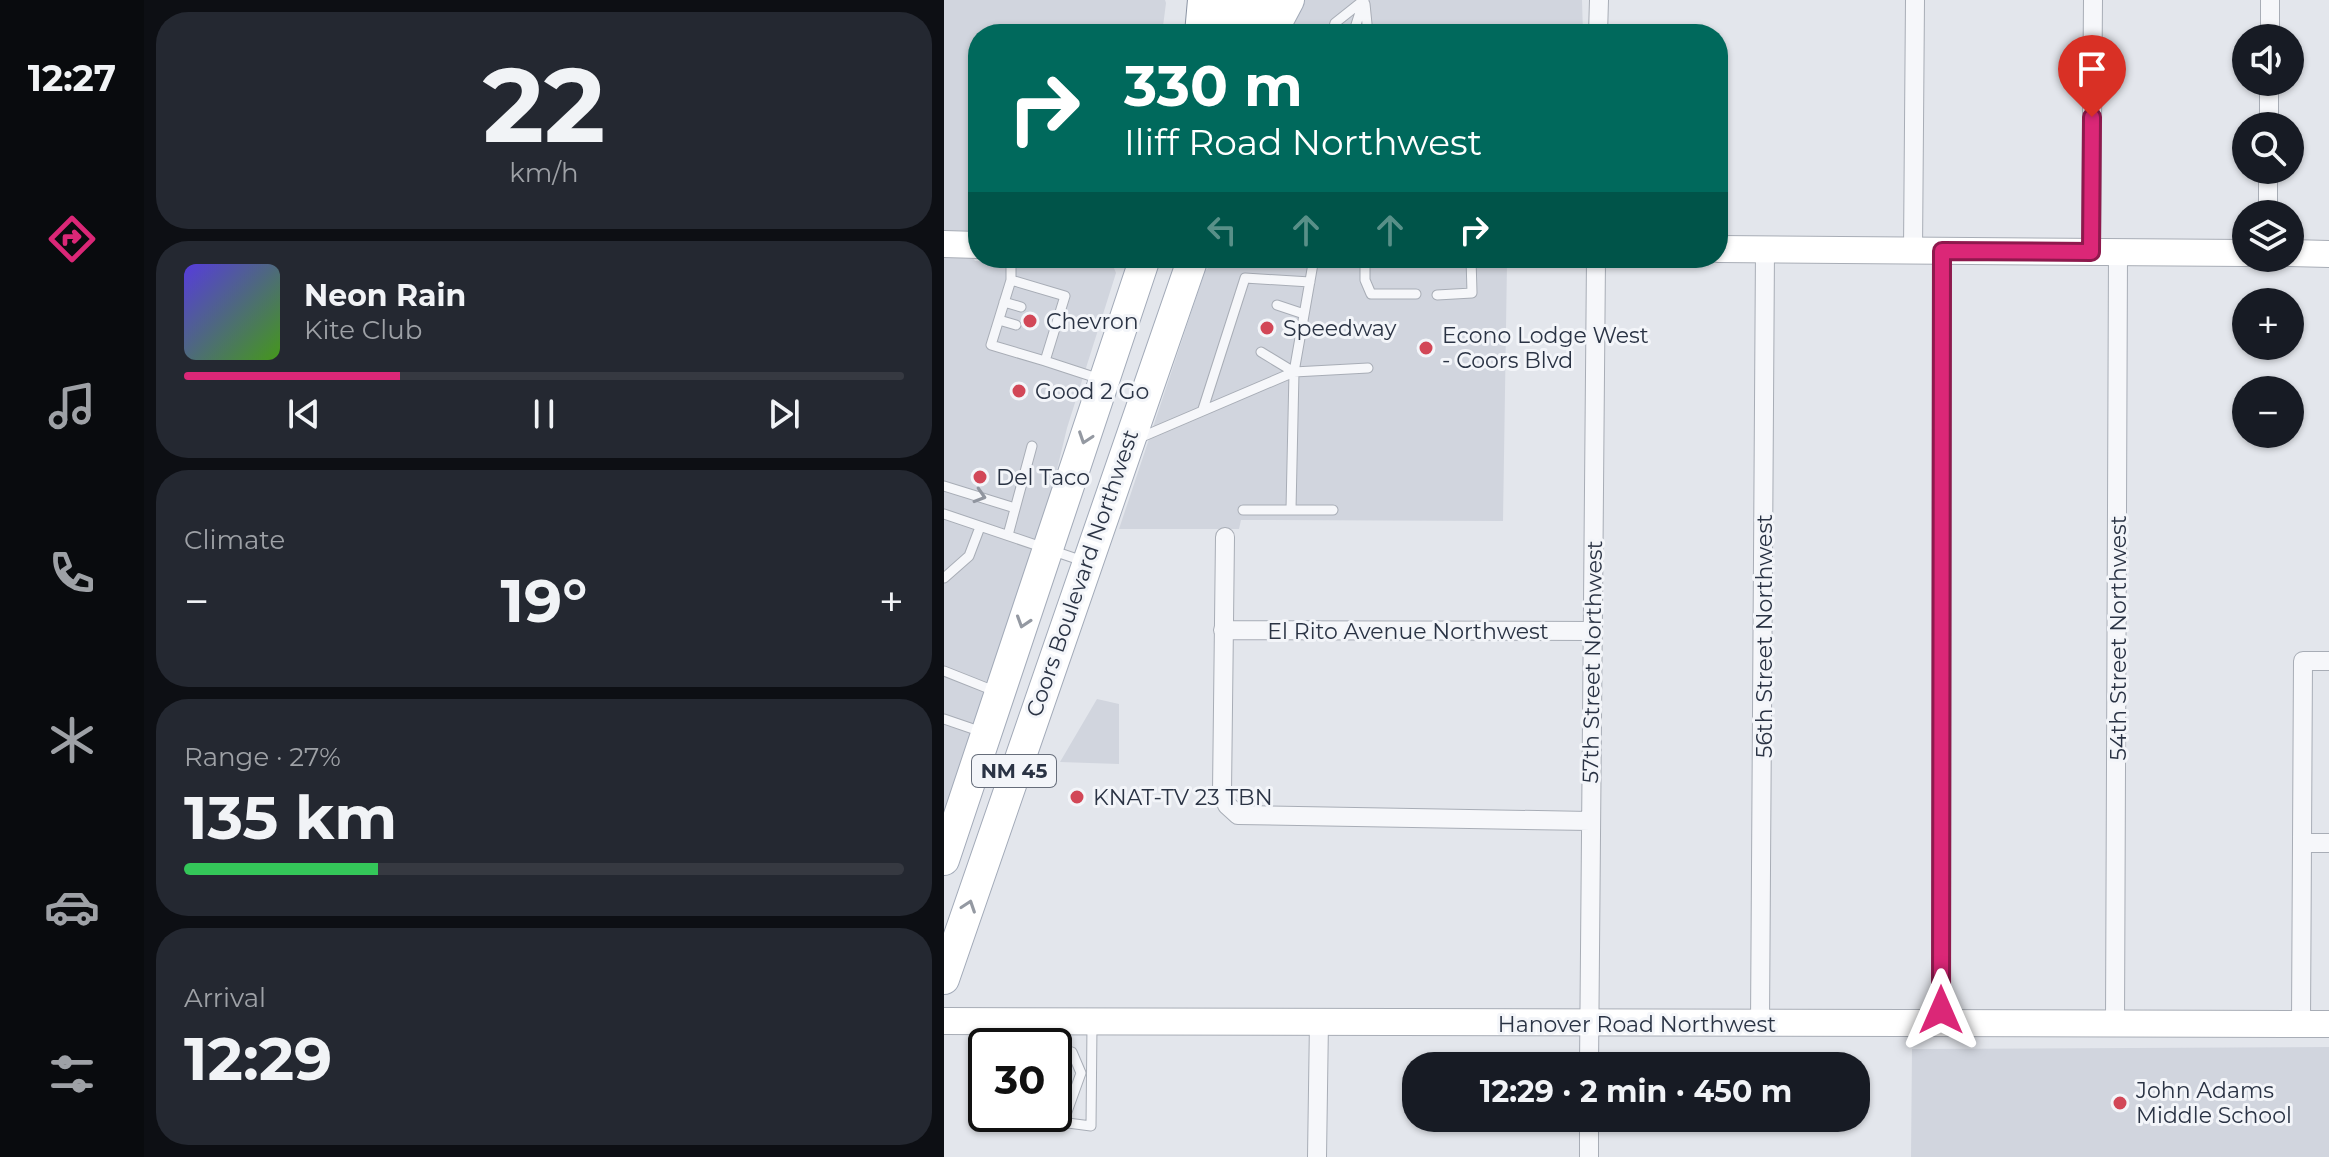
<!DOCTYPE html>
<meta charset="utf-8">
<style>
:root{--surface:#171b24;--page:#242831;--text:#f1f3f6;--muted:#9ea1a6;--line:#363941;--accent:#db2777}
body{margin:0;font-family:Montserrat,sans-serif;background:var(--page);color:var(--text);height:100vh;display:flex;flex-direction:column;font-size:30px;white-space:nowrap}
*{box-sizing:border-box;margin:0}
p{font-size:26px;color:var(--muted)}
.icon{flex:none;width:44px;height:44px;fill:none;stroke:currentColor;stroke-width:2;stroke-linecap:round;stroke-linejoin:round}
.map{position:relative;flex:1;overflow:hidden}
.panel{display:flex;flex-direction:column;gap:12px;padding:12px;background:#0d0f14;width:800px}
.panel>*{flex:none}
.guide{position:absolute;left:24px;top:24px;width:760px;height:244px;border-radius:32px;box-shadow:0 2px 6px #0004;background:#00695c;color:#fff;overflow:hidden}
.fabs{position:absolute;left:1288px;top:24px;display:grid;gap:16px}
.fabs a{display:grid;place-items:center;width:72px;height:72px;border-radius:50%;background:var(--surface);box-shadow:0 2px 6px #0004;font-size:40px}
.speed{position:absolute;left:24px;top:1028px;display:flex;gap:16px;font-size:40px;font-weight:700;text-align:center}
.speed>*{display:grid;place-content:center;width:104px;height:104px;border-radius:50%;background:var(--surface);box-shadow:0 2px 6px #0004;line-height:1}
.speed .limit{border:4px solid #111;border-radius:12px;background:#fff;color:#111}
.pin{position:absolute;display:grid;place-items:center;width:68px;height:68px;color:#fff;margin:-82px -34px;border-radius:50% 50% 50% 0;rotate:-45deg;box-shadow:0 0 8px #0007}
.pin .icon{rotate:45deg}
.me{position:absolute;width:88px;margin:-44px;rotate:0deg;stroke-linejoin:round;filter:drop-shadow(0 0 6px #0008)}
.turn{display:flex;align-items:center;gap:28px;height:168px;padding:0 24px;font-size:36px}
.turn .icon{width:104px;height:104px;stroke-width:2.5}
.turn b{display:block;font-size:56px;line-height:68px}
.lanes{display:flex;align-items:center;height:76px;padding:0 24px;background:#0003;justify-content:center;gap:40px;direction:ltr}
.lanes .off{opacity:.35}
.big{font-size:60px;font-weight:700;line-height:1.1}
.panel .tile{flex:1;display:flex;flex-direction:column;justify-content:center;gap:12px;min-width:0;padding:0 28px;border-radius:32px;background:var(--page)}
.panel .dial{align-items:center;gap:0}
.dial b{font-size:104px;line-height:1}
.song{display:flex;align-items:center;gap:24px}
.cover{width:96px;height:96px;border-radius:12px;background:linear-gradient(135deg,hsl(250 70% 55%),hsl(100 70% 35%))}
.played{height:8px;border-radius:4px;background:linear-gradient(90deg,var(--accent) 30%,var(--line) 30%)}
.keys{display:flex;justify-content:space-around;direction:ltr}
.heat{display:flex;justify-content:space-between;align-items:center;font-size:44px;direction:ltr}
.charge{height:12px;border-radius:6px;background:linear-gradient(90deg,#34c759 27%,var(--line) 0)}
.trip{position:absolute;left:458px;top:1052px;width:468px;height:80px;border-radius:32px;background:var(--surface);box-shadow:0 2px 6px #0004;font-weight:700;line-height:80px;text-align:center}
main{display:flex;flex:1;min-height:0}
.tab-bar{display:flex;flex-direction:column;width:144px;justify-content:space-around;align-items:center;background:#090b0e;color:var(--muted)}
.tab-bar .icon{width:56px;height:56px}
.tab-bar .on{color:var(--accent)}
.tab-bar b{font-size:36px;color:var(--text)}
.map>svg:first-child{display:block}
</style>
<main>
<nav class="tab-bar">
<b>12:27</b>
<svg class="icon on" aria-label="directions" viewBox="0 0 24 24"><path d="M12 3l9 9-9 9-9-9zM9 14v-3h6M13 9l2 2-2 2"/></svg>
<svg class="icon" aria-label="music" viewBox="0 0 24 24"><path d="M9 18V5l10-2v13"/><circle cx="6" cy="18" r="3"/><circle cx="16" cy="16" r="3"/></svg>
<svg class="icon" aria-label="phone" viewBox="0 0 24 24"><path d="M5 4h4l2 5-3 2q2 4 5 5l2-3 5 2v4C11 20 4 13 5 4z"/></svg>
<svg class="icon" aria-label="climate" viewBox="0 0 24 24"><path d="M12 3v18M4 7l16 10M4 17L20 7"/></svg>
<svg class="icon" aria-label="car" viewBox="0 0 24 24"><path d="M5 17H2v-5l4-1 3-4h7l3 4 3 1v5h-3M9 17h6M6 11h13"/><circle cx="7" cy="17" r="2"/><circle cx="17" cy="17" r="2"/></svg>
<svg class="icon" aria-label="filters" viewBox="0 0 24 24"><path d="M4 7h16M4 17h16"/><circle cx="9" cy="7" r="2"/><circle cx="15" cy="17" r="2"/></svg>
</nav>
<section class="panel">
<div class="tile dial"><b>22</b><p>km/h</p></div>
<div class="tile">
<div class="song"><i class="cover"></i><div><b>Neon Rain</b><p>Kite Club</p></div></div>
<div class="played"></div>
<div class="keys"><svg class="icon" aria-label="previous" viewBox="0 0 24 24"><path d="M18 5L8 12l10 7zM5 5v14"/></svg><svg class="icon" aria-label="pause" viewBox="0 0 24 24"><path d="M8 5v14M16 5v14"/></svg><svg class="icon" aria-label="next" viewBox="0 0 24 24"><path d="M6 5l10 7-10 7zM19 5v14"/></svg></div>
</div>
<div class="tile"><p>Climate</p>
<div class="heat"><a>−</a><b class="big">19°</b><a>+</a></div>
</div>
<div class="tile"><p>Range · 27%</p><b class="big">135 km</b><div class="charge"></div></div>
<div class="tile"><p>Arrival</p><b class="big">12:29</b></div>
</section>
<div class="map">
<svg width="1385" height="1157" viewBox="0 0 1385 1157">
<rect width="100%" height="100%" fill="#e3e6ec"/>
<!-- built -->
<path fill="#d1d5de" d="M 0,0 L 221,0 L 222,3 L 218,34 L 34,34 L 34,231 L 11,231 L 31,261 L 168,263 L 172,273 L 123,428 L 102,515 L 93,532 L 86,562 L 0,820 Z
M 358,0 L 638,0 L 639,34 L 344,34 Z
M 270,262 L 563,263 L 559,521 L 297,520 L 295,529 L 175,529 L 261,271 Z
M 153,699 L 175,704 L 175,764 L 116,762 Z
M 1385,1047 L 1385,1157 L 967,1157 L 968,1049 Z"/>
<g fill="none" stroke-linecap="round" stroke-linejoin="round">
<defs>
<path id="lane" d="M 421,4 L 424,34
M 388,34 L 391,23 L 420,0
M 409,34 L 420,0
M 67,258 L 67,280 L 121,296 L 101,361 L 156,379
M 421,258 L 421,280 L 427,294 L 472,294
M 67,280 L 47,345 L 101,361
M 493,295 L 528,293 L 527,258
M 60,302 L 77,307
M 333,305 L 360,314
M 55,320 L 72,325
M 317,352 L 350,372
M 259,409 L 301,278 L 366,282
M 193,439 L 350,372 L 370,258
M 0,486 L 71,508
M 347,509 L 350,372 L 424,368
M 299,510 L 389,510
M 0,514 L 139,561
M 64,535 L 88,446
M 0,578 L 25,556 L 36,527
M 0,671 L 53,692
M 0,719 L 38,732
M 58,1046 L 66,1023
M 110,1048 L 128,1052 L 137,1073 L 119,1123
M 42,1096 L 37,1112 L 42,1112
M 54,1114 L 147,1126 L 148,1025"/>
<path id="street" d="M 654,34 L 655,0
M 1326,38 L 1326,0
M 1325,126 L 1325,82
M 1324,214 L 1324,170
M 969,250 L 971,0
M 1147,252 L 1149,0
M 281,537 L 278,792 L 283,805 L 294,815 L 646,821
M 279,630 L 648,631
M 1359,843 L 1385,843
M 997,1023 L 998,251
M 816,1024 L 821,249
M 1171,1024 L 1174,253
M 1357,1024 L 1359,661 L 1385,661
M 645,1066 L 652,258
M 373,1157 L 375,1021
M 645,1157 L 645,1118"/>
<path id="secondary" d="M 0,244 L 34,245
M 774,249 L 1302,253
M 1346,253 L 1385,254
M 0,1021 L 1385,1024"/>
<path id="primary" d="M 280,34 L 291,0
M 303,34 L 314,0
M 327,34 L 345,0
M 0,860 L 201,258
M 0,979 L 249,258"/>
<path id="highway" d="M 258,34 L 261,0"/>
</defs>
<!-- lane casing -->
<use href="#lane" stroke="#a8adb6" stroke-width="11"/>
<!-- street casing -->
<use href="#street" stroke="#a8adb6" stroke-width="20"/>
<!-- secondary casing -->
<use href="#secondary" stroke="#a8adb6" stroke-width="28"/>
<!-- primary casing -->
<use href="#primary" stroke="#a2aab8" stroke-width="32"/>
<!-- highway casing -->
<use href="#highway" stroke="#8a93a3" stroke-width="36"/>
<!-- lane -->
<use href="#lane" stroke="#f6f7fa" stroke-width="9"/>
<!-- street -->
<use href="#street" stroke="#f6f7fa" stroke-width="18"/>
<!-- secondary -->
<use href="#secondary" stroke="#fff" stroke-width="26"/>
<!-- primary -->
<use href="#primary" stroke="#fff" stroke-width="30"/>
<!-- highway -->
<use href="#highway" stroke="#fff" stroke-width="34"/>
</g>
<!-- one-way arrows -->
<defs><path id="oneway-chevron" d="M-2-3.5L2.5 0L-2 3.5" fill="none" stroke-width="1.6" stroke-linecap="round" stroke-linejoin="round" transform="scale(2)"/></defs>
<g stroke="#9499a2">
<use href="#oneway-chevron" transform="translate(141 438) rotate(109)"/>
<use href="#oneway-chevron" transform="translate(79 622) rotate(108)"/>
<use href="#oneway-chevron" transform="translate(25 906) rotate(-71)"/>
</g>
<use stroke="#90959f" href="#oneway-chevron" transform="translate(36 496) rotate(17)"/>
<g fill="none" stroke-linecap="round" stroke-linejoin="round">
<defs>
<path id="route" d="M 997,1010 L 998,251 L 1147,252 L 1148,117"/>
</defs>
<!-- route casing -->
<use href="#route" stroke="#8e194d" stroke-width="20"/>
<!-- route -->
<use href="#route" stroke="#db2777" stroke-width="14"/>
</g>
<!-- markers -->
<g fill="#d24757" stroke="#f3f5f9" stroke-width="3">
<circle cx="86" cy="321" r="8"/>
<circle cx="323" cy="328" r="8"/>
<circle cx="482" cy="348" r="8"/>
<circle cx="75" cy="391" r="8"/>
<circle cx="36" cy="477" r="8"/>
<circle cx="133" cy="797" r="8"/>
<circle cx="1176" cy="1103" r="8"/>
</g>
<g text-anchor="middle" stroke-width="6" stroke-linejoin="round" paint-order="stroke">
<!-- shield labels -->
<rect fill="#f3f5f9" stroke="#666d7a" stroke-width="2" x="28" y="755" width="84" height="32" rx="6"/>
<g font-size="20" font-weight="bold" fill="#2a3344">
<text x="70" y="778">NM 45</text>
</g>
<!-- poi labels -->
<g font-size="22" fill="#2a3344" stroke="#f3f5f9" text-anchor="start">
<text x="102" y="329">Chevron</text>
<text x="339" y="336">Speedway</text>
<text x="498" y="343">Econo Lodge West<tspan x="498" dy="25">- Coors Blvd</tspan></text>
<text x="91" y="399">Good 2 Go</text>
<text x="52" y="485">Del Taco</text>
<text x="149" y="805">KNAT-TV 23 TBN</text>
<text x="1192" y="1098">John Adams<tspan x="1192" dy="25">Middle School</tspan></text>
</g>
<!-- street labels -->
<g font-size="22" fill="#2a3344" stroke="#f3f5f9">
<text transform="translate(138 573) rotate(-71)" y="8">Coors Boulevard Northwest</text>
<text x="464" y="639">El Rito Avenue Northwest</text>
<text transform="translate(820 636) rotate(-90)" y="8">56th Street Northwest</text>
<text transform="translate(1174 638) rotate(-90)" y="8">54th Street Northwest</text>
<text transform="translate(648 662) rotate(-89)" y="8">57th Street Northwest</text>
<text x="693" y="1032">Hanover Road Northwest</text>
</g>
</g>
</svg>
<div class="fabs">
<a><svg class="icon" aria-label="sound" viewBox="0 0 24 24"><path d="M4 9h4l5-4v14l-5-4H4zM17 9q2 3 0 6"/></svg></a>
<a><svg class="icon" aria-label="search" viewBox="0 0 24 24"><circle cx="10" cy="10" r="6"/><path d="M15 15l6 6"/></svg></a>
<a><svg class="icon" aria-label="layers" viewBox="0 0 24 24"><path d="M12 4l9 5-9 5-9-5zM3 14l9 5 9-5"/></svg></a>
<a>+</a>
<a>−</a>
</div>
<div class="speed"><div class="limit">30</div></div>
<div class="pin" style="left:1148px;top:117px;background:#d93025"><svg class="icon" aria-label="arrive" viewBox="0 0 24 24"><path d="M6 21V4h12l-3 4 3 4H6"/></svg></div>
<svg class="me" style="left:997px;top:1010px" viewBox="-20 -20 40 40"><path d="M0-17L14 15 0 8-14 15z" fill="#db2777" stroke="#fff" stroke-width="4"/></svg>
<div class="trip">12:29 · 2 min · 450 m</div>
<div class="guide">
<div class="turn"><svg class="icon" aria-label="right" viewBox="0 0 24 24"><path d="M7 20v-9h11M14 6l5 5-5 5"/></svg><div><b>330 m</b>Iliff Road Northwest</div></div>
<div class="lanes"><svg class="icon off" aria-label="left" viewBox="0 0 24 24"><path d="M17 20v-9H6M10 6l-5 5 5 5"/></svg><svg class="icon off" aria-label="ahead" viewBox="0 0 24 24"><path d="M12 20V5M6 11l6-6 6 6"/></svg><svg class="icon off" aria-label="ahead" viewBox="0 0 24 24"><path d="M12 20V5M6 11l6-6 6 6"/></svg><svg class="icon" aria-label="right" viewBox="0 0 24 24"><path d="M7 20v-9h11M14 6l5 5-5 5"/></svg></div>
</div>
</div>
</main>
